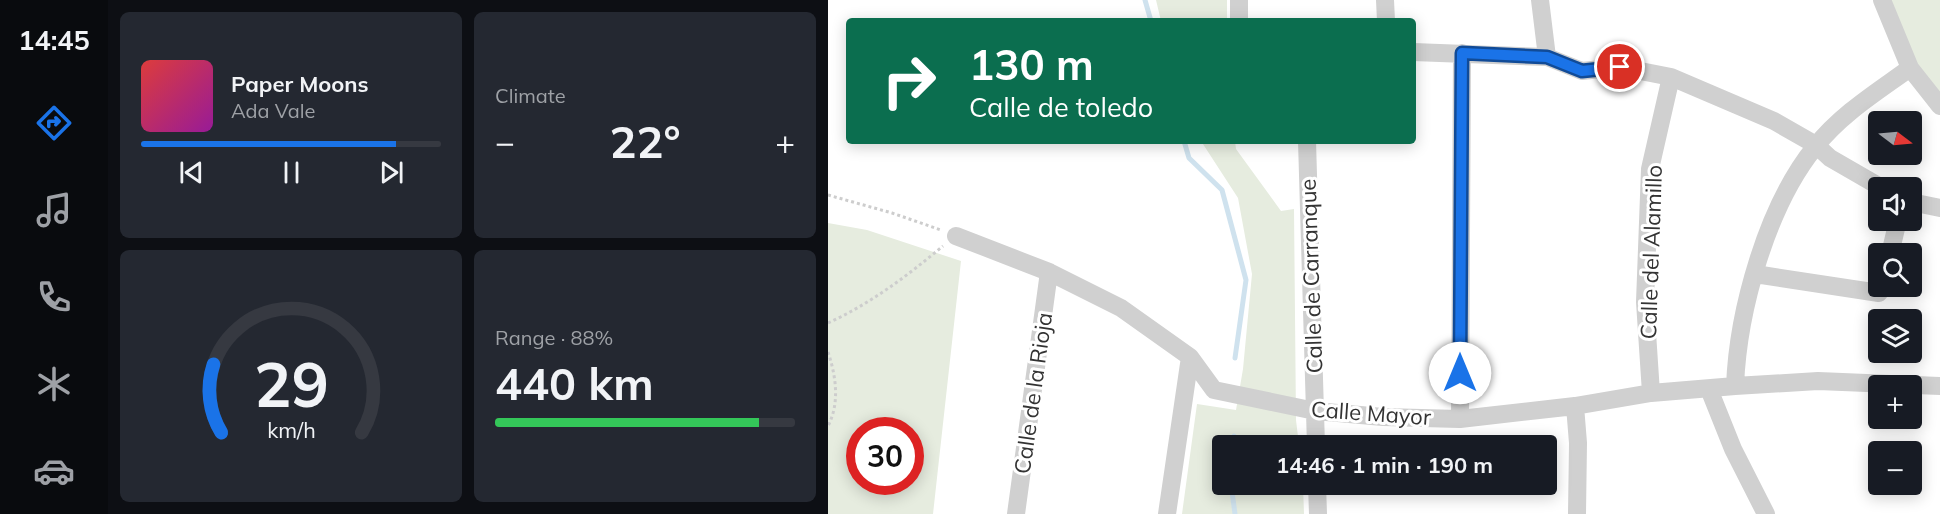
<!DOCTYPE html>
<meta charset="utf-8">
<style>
:root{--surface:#171b24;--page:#242831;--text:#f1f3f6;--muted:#9ea1a6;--line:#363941;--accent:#1a73e8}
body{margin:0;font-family:Mulish,sans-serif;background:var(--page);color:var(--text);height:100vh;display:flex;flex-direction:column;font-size:22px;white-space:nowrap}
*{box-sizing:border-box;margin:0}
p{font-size:20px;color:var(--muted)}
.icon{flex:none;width:33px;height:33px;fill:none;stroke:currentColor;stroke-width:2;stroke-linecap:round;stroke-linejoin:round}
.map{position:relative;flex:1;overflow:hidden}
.details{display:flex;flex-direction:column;gap:12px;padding:12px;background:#0d0f14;width:720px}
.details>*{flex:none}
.hud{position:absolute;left:18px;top:18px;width:570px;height:126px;border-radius:6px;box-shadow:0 3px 15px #0003;background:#0b6e4f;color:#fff;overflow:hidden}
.needle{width:39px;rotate:106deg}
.tools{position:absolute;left:1040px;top:111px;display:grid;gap:12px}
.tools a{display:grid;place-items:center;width:54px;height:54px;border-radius:6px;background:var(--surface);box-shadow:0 3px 15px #0003;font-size:30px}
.speed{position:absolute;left:18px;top:417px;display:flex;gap:12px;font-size:30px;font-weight:700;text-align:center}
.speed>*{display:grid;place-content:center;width:78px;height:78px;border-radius:50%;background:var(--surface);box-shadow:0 3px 15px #0003;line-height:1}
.speed .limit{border:9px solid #d22;background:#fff;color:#111}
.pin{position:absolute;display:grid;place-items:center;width:51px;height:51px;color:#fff;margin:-26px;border:3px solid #fff;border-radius:50%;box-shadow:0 2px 6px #0007}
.me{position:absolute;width:66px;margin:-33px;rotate:0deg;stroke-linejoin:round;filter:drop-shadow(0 0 4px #0008)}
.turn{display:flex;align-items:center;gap:21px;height:126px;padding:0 24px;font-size:27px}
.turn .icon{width:78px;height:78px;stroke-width:2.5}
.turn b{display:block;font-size:42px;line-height:51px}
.big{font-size:45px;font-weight:700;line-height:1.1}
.details .widget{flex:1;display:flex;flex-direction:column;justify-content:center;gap:9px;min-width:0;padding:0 21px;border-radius:9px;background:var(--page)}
.details .dial{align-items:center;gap:0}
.dial svg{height:156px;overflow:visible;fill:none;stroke:var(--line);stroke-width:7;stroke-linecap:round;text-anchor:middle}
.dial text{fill:var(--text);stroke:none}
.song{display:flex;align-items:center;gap:18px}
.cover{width:72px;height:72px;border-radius:9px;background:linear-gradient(135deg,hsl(0 70% 55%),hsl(300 70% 35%))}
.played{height:6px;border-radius:3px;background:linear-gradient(90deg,var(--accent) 85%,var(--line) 85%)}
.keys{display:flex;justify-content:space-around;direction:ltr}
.heat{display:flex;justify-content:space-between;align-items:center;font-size:33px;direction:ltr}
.charge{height:9px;border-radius:4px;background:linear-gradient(90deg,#34c759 88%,var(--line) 0)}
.details .tiles{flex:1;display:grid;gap:12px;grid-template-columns:repeat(2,1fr)}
.trip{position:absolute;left:384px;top:435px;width:345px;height:60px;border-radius:6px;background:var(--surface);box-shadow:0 3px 15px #0003;font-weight:700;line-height:60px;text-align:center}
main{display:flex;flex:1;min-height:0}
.tab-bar{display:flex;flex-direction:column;width:108px;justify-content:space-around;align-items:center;background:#090b0e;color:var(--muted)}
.tab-bar .icon{width:42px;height:42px}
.tab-bar .active{color:var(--accent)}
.tab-bar b{font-size:27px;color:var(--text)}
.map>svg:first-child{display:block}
</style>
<main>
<nav class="tab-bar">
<b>14:45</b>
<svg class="icon active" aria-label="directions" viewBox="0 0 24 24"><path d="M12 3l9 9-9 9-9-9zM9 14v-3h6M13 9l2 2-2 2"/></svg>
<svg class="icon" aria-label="music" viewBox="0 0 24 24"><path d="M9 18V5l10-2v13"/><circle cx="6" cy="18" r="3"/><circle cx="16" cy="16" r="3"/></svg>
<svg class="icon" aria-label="phone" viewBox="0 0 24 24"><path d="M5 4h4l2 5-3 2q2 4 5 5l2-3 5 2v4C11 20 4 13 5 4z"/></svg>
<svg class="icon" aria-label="climate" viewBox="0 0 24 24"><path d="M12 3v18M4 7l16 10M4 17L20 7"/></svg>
<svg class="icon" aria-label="car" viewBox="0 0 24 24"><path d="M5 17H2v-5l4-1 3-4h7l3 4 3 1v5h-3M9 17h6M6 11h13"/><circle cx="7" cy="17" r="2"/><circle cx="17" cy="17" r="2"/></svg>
</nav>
<section class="details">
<div class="tiles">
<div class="widget">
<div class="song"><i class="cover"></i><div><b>Paper Moons</b><p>Ada Vale</p></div></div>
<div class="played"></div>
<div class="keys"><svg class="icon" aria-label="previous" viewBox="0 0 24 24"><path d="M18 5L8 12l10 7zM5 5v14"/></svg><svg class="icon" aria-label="pause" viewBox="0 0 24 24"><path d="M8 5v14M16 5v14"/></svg><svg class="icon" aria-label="next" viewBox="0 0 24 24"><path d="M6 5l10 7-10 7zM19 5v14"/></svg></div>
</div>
<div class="widget"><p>Climate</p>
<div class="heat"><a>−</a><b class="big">22°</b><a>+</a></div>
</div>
<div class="widget dial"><svg viewBox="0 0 100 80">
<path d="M14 69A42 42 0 1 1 86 69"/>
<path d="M14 69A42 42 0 0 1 10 34" stroke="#1a73e8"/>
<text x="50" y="56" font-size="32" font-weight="700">29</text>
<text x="50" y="72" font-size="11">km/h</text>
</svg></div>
<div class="widget"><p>Range · 88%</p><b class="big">440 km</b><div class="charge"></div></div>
</div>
</section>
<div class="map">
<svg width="1112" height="514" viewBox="0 0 1112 514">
<rect width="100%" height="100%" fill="#fff"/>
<!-- green -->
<path fill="#e6ecdf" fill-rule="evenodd" d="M 328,0 L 399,0 L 399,21 L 333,21 Z
M 1051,0 L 1112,0 L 1112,103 Z
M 373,141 L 407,141 L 408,149 L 453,211 L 466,209 L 468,420 L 471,445 L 394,446 L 394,484 L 475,485 L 476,514 L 354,514 L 369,404 L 408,410 L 415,369 L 424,274 L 410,198 Z
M 0,223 L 39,230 L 133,261 L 105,514 L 0,514 ZM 32,430 L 82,430 L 82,482 L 32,482 Z"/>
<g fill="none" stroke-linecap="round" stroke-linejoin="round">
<!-- stream -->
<path stroke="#cfe2ee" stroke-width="5" d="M 317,0 L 323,21
M 356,141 L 361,158 L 394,190 L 418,280 L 407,358
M 405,446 L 406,436
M 403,484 L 407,514"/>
<!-- path -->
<path stroke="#cdcdcd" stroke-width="3" stroke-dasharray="3 3" stroke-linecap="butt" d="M 0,195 L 64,213 L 113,230
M 0,323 C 42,304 79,276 115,246
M 0,352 C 8,376 12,403 0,426"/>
<!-- minor -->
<path stroke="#d0d0d0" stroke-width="18" d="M 411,0 L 411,21
M 557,0 L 558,21
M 712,0 L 719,57
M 1054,0 L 1082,68 L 1112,106
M 585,52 L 719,57 L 754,71 L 792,67 L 843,77 L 946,121 L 988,145 L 1002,158 L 1054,188
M 479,141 L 488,446
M 1083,202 L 1112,208
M 128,236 L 221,272 L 293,308 L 362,357 L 386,390 L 487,411 L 555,417 L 632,419 L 747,406 L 823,393 L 907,386 L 990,381 L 1112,386
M 1062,254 L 1070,220
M 927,274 L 1051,293 L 1053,286
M 907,386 C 910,310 939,206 987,147 C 1013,114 1049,92 1082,68
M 881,389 L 905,449 L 938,514
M 823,393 L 817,302 L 822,169 L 843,77
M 747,406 L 750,443 L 749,514
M 632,419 L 634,53
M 489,484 L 490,514
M 188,514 L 221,272
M 339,514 L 362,357"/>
</g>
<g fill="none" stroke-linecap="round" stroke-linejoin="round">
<defs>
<path id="route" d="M 632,373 L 634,53 L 719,57 L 754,71 L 792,67"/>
</defs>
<!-- route casing -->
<use href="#route" stroke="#114b97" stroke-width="15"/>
<!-- route -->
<use href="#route" stroke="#1a73e8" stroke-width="10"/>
</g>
<g text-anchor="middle" stroke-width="6" stroke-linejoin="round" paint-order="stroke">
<!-- street labels -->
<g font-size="22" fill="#333" stroke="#fff">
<text transform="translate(823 252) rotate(-88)" y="8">Calle del Alamillo</text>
<text transform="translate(483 276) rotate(-92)" y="8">Calle de Carranque</text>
<text transform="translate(205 393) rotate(-82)" y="8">Calle de la Rioja</text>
<text transform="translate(543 413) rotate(4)" y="8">Calle Mayor</text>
</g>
</g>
</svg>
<div class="tools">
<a><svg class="needle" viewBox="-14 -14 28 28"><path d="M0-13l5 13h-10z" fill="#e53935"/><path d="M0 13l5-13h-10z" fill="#9ea1a6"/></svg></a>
<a><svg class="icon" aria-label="sound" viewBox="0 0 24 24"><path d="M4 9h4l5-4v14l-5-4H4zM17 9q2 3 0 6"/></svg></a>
<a><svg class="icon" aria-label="search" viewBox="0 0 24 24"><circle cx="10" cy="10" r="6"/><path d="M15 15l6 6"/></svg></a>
<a><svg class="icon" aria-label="layers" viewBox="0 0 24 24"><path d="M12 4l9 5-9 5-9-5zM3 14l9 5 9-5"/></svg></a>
<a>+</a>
<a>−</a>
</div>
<div class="speed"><div class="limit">30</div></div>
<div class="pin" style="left:792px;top:67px;background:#d93025"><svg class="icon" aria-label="arrive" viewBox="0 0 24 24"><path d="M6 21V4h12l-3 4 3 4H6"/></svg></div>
<svg class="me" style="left:632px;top:373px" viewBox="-20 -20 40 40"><circle r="19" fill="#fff"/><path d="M0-13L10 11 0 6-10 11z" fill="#1a73e8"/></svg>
<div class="trip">14:46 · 1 min · 190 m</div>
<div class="hud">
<div class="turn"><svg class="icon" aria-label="right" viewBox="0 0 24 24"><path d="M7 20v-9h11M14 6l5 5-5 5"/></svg><div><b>130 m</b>Calle de toledo</div></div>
</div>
</div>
</main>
